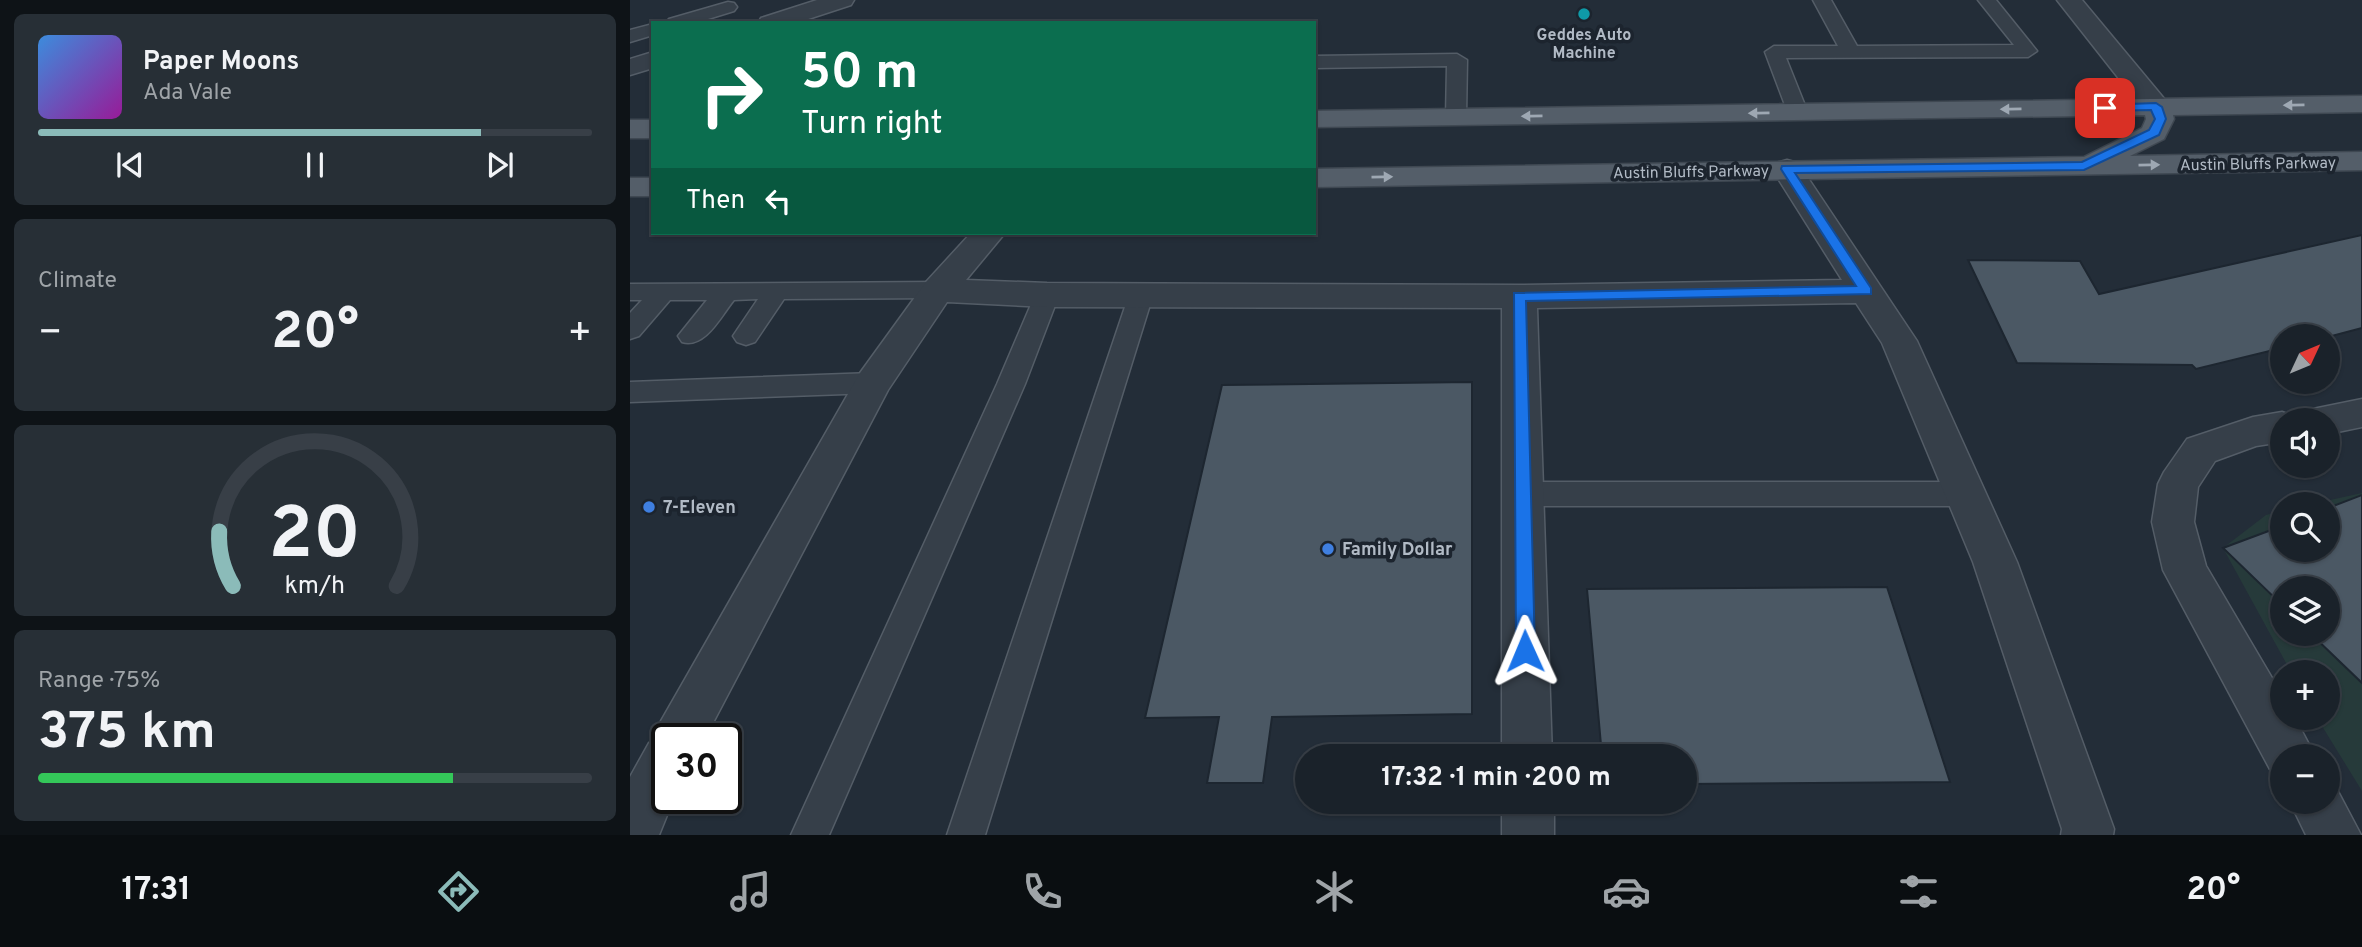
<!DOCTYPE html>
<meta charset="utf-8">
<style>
:root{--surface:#1a222a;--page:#272f36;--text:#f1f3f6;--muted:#9fa4a8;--line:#383f47;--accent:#8bbbb9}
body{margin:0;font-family:Overpass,sans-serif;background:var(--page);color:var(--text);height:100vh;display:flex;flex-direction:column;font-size:26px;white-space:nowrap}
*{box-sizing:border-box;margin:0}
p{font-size:23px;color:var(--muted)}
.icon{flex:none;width:38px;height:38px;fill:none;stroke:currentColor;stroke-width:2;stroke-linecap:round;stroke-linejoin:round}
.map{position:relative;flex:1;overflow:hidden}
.drawer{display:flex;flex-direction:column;gap:14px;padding:14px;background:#0e1317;width:630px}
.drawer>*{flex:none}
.top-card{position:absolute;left:21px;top:21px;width:665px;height:214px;border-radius:0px;box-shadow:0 2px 5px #0004,0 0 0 2px var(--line);background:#0b6e4f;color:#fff;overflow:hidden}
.needle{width:46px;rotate:46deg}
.controls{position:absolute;left:1640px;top:324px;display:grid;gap:14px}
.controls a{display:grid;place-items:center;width:70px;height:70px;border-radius:50%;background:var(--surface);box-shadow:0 2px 5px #0004,0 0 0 2px var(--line);font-size:35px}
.speed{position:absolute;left:21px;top:723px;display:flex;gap:14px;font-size:35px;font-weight:700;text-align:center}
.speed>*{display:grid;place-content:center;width:91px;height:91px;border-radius:50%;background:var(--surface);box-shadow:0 2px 5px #0004,0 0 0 2px var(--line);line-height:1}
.speed .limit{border:4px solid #111;border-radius:10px;background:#fff;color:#111}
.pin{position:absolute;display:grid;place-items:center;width:60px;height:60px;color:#fff;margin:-30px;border-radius:14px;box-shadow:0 4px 10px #0006}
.me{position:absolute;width:77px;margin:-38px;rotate:359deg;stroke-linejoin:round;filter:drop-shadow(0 0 5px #0008)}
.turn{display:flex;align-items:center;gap:24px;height:147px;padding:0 35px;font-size:32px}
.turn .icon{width:91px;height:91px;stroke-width:2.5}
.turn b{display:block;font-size:49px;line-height:60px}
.then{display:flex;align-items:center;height:66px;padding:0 35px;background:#0003;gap:14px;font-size:26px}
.big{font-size:52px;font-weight:700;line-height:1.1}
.drawer .tile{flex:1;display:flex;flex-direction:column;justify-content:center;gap:10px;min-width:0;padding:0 24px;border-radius:10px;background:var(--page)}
.drawer .dial{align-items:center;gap:0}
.dial svg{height:182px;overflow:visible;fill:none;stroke:var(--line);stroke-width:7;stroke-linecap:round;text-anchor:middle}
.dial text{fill:var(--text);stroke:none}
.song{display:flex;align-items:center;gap:21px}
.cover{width:84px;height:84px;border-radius:10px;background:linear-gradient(135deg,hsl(210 70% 55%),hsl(300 70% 35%))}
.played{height:7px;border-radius:4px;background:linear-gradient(90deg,var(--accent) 80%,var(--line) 80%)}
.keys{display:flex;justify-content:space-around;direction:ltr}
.heat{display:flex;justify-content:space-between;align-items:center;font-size:38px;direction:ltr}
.charge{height:10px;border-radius:5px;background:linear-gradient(90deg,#34c759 75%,var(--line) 0)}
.trip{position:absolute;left:665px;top:744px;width:402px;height:70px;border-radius:35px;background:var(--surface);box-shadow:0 2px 5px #0004,0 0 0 2px var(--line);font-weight:700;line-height:70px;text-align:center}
.tabs{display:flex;height:112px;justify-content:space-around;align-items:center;background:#0a0e11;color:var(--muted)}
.tabs .icon{width:49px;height:49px}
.tabs .selected{color:var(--accent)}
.tabs b{font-size:32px;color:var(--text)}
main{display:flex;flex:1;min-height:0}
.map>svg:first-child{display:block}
</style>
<main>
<section class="drawer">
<div class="tile">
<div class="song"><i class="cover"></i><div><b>Paper Moons</b><p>Ada Vale</p></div></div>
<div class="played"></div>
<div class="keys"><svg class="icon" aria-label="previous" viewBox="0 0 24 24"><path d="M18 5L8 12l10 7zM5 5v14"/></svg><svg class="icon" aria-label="pause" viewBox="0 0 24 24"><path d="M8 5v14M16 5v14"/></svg><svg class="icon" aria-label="next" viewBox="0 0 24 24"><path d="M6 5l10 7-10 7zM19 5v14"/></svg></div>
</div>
<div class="tile"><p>Climate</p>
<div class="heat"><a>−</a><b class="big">20°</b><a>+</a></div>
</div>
<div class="tile dial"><svg viewBox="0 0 100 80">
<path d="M14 69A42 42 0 1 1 86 69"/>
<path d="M14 69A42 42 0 0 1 8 45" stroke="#8bbbb9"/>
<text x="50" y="56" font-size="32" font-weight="700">20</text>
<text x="50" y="72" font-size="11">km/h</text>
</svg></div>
<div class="tile"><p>Range · 75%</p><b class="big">375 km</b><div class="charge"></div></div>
</section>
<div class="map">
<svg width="1732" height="835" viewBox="0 0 1732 835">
<rect width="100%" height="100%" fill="#232d38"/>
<!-- green -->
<path fill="#263a3a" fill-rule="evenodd" d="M 1732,493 L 1732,791 L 1687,718 L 1698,718 L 1698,672 L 1661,672 L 1593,548 L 1636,515 L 1652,511 L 1652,550 L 1698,550 L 1698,504 L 1682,504 ZM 1652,588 L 1698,588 L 1698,634 L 1652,634 Z"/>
<!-- building -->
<path fill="#4b5864" stroke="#1d2630" stroke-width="2" d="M 1732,235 L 1732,328 L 1698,337 L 1652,336 L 1652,348 L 1566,369 L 1562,365 L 1387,363 L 1338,260 L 1450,261 L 1469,294 Z
M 842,382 L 842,714 L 642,717 L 633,783 L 577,783 L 589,717 L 515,718 L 592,385 Z
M 1732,495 L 1732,683 L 1681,634 L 1698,634 L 1698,588 L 1652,588 L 1652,605 L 1593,548 L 1652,526 L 1652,550 L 1698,550 L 1698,508 Z
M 1257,587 L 1320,782 L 1055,784 L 1055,756 L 972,756 L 957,589 Z"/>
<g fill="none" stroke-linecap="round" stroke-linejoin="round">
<defs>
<path id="lane" d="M 1183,0 L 1201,0 L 1227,46 L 1384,45 L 1348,0 L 1366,0 L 1407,51 L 1398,57 L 1156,58 L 1178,113 L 1175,117 L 1161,117 L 1158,113 L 1135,52 L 1144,46 L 1208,46 Z
M 98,2 L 104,3 L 107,7 L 104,11 L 65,23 L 36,23 L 39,19 Z
M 23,24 L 23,35 L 0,42 L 0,30 Z
M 827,54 L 837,60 L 836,117 L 833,121 L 819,121 L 816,117 L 817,66 L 684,68 L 684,56 Z
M 308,282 L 317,284 L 320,290 L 317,296 L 308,298 L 154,299 L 125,342 L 116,345 L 107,342 L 103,336 L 128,299 L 104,300 C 91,316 75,349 52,342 L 48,336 L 77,300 L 40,300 L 9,336 L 0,339 L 0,313 L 12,300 L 0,300 L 0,284 Z
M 417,287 L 426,289 L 429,295 L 395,384 L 199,835 L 161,835 L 367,384 L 405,295 L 408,289 Z
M 511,287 L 520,289 L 523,295 L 355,835 L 317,835 L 499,295 L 502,289 Z
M 243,373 L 253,376 L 257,383 L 253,390 L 243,393 L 0,402 L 0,382 Z
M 893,482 L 1336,482 L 1347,485 L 1351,494 L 1347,503 L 1336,506 L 893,506 L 882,503 L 878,494 L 882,485 Z"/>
<path id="street" d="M 187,0 L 224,0 L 221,5 L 166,23 L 128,23 L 131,18 Z
M 1427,0 L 1452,0 L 1536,101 L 1540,107 L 1536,113 L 1526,115 L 1516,113 Z
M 23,52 L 23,68 L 0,75 L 0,59 Z
M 1157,160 L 1168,163 L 1287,341 L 1387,562 L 1484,829 L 1483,835 L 1431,835 L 1432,829 L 1343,562 L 1252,343 L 1226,303 L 907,308 L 922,756 L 872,756 L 872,308 L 417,307 L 317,302 L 258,390 L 75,738 L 37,738 L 37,798 L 44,798 L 29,835 L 0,835 L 0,777 L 19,743 L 25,741 L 31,721 L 230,373 L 296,282 L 341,233 L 375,233 L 336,280 L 417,283 L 889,285 L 1212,280 L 1142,169 L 1146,163 Z
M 1732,399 L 1732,427 L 1698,434 L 1698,420 L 1673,420 L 1678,410 Z
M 1652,412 L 1666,417 L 1668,420 L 1652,420 L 1652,442 L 1626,446 L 1585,461 L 1568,487 L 1564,522 L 1576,566 L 1652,695 L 1652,718 L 1665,718 L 1685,756 L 1652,756 L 1652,777 L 1642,773 L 1540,583 L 1533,570 L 1522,522 L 1528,484 L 1534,472 L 1557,439 L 1623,417 Z
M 1698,781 L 1704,784 L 1731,835 L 1676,835 L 1660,802 L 1698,802 Z
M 872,802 L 924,802 L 924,835 L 872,835 Z"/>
<path id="primary" d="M 1732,96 L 1732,112 L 1543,115 L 1544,119 L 1534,139 L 1500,156 L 1732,152 L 1732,170 L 684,187 L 684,169 L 1454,157 L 1512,128 L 1516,119 L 1515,115 L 684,127 L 684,111 Z
M 0,120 L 23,120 L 23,138 L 0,138 Z
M 0,178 L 23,178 L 23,196 L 0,196 Z"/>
</defs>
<!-- lane casing -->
<use href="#lane" stroke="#545d67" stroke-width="3"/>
<!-- street casing -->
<use href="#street" stroke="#545d67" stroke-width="3"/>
<!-- primary casing -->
<use href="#primary" stroke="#3f4852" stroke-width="3"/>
<!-- lane -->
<use href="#lane" fill="#363f49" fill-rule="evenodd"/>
<!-- street -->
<use href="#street" fill="#363f49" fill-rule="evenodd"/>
<!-- primary -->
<use href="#primary" fill="#545e69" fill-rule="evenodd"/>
</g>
<!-- one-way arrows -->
<defs><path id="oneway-solid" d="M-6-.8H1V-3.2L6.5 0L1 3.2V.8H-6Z" transform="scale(1.75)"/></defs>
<g fill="#9ea8b3">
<use href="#oneway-solid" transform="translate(1664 105) rotate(179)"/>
<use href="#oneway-solid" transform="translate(1381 109) rotate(179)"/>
<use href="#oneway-solid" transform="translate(1129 113) rotate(179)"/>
<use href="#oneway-solid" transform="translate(902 116) rotate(179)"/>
<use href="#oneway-solid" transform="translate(1519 165) rotate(-1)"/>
<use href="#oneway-solid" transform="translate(752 177) rotate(-1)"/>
</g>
<!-- route -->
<path fill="#1a73e8" stroke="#114b97" stroke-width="2" d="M 1526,103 L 1532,107 L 1536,119 L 1529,135 L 1454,170 L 1165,173 L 1241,288 L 1241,294 L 896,301 L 905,651 L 902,657 L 895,660 L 888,657 L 886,651 L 884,293 L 1226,286 L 1151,169 L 1152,166 L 1452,162 L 1519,130 L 1525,119 L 1521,110 L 1475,111 L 1469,108 L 1471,105 Z"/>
<!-- markers -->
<circle fill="#0f9aa8" stroke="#1c242e" stroke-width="2.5" cx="954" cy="14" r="7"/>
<g fill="#3f7fe0" stroke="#1c242e" stroke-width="2.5">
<circle cx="19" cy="507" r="7"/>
<circle cx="698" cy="549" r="7"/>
</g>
<g text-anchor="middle" stroke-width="7" stroke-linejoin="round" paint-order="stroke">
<!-- far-poi labels -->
<g font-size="16" font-weight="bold" fill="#b1bac5" stroke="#1c242e">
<text x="954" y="40">Geddes Auto<tspan x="954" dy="18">Machine</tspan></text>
</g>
<!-- far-street labels -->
<g font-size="16" fill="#b1bac5" stroke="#1c242e">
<text transform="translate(1628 163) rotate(-1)" y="6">Austin Bluffs Parkway</text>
<text transform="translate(1061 171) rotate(-1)" y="6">Austin Bluffs Parkway</text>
</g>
<!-- poi labels -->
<g font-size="18" font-weight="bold" fill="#b1bac5" stroke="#1c242e" text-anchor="start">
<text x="33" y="513">7-Eleven</text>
<text x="712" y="555">Family Dollar</text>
</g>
</g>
</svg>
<div class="controls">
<a><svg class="needle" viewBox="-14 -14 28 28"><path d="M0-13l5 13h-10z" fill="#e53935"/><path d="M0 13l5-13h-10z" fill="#9fa4a8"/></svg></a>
<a><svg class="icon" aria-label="sound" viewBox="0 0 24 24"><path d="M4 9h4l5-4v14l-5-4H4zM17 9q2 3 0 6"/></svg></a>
<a><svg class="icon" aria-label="search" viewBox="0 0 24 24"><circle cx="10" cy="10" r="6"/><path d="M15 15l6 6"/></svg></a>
<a><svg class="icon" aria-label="layers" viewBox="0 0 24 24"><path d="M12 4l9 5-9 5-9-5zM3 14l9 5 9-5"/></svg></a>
<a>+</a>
<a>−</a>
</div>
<div class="speed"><div class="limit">30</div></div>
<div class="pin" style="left:1475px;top:108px;background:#d93025"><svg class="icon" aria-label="arrive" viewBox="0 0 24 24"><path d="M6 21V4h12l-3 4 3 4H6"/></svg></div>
<svg class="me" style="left:895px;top:651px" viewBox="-20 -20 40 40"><path d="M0-17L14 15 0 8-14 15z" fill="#1a73e8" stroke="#fff" stroke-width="4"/></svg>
<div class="trip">17:32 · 1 min · 200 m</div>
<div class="top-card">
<div class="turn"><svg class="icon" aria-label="right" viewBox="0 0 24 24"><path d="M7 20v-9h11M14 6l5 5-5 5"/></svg><div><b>50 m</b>Turn right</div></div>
<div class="then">Then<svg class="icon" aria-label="left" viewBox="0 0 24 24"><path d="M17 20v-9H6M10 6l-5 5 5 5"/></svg></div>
</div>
</div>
</main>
<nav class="tabs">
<b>17:31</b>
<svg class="icon selected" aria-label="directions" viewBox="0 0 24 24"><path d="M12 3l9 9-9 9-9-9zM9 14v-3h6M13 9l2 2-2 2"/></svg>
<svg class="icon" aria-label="music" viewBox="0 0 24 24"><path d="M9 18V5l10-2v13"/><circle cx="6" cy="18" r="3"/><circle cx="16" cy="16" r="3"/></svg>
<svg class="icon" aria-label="phone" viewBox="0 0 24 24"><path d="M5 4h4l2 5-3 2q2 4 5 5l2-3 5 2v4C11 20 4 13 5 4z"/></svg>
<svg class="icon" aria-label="climate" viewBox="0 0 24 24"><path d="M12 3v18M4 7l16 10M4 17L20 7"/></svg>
<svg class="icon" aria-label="car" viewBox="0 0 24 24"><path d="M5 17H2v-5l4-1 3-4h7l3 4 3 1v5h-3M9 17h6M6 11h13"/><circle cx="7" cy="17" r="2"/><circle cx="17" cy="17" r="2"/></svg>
<svg class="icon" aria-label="filters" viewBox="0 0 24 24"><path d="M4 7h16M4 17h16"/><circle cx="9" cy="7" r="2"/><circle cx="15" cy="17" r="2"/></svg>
<b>20°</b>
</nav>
